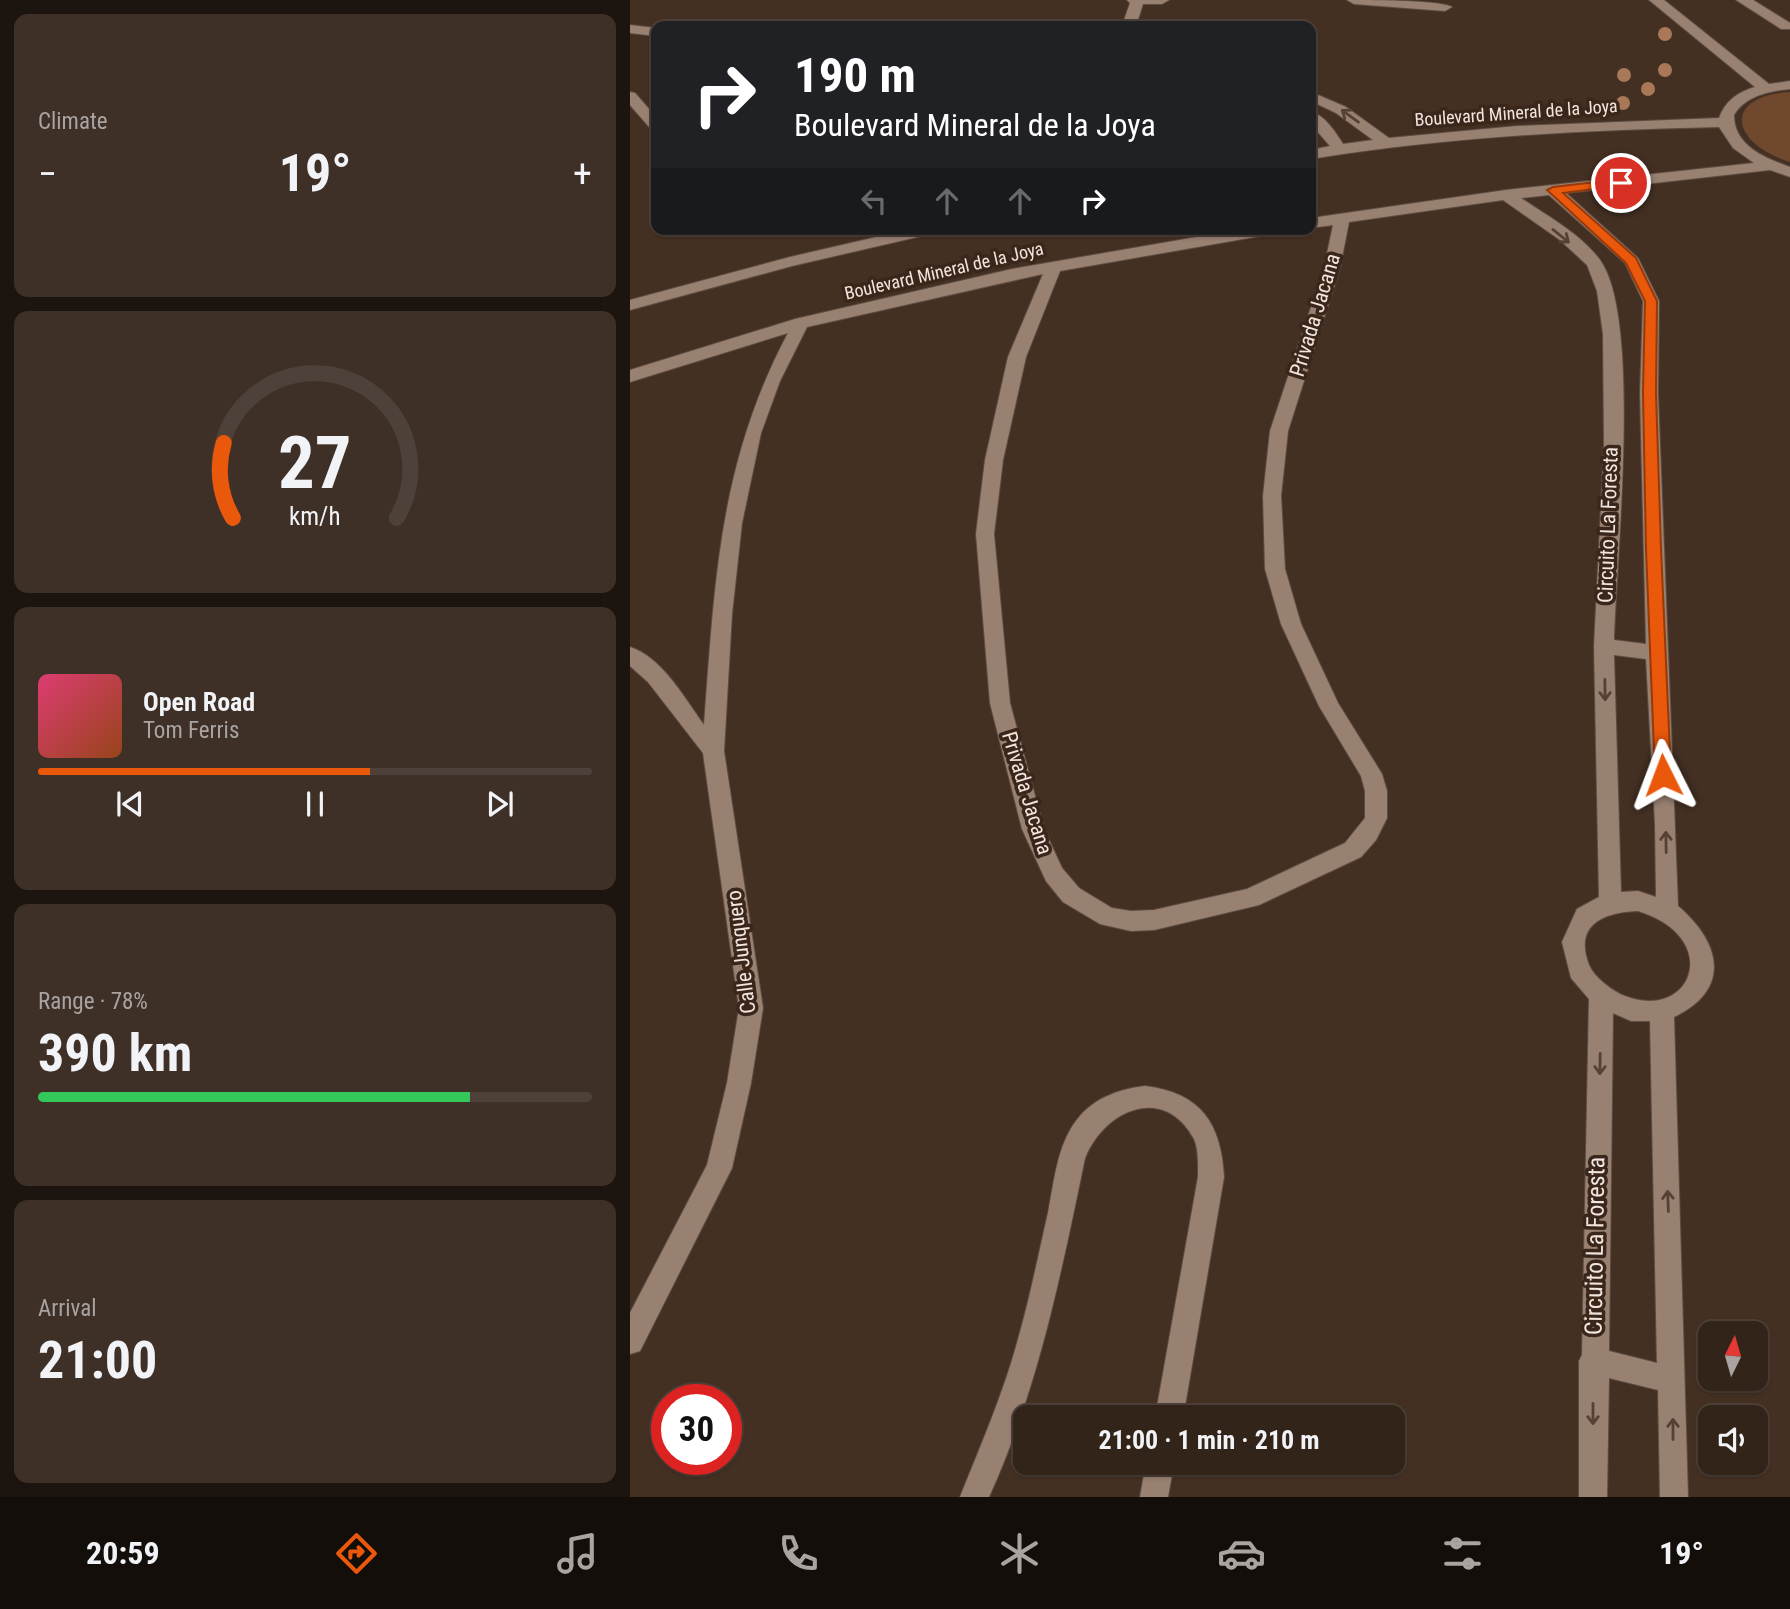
<!DOCTYPE html>
<meta charset="utf-8">
<style>
:root{--surface:#33241a;--page:#3e3027;--text:#f1f3f6;--muted:#a9a4a2;--line:#4e4139;--accent:#ea580c}
body{margin:0;font-family:"Roboto Condensed",sans-serif;background:var(--page);color:var(--text);height:100vh;display:flex;flex-direction:column;font-size:26px;white-space:nowrap}
*{box-sizing:border-box;margin:0}
p{font-size:23px;color:var(--muted)}
.icon{flex:none;width:38px;height:38px;fill:none;stroke:currentColor;stroke-width:2;stroke-linecap:round;stroke-linejoin:round}
.map{position:relative;flex:1;overflow:hidden}
.panel{display:flex;flex-direction:column;gap:14px;padding:14px;background:#1c140e;width:630px}
.panel>*{flex:none}
.top-card{position:absolute;left:21px;top:21px;width:665px;height:214px;border-radius:14px;box-shadow:0 2px 5px #0004,0 0 0 2px var(--line);background:#202124;color:#fff;overflow:hidden}
.needle{width:46px;rotate:5deg}
.buttons{position:absolute;left:1068px;top:1321px;display:grid;gap:14px}
.buttons a{display:grid;place-items:center;width:70px;height:70px;border-radius:14px;background:var(--surface);box-shadow:0 2px 5px #0004,0 0 0 2px var(--line);font-size:35px}
.speed{position:absolute;left:21px;top:1384px;display:flex;gap:14px;font-size:35px;font-weight:700;text-align:center}
.speed>*{display:grid;place-content:center;width:91px;height:91px;border-radius:50%;background:var(--surface);box-shadow:0 2px 5px #0004,0 0 0 2px var(--line);line-height:1}
.speed .limit{border:10px solid #d22;background:#fff;color:#111}
.pin{position:absolute;display:grid;place-items:center;width:60px;height:60px;color:#fff;margin:-30px;border:4px solid #fff;border-radius:50%;box-shadow:0 2px 7px #0007}
.me{position:absolute;width:77px;margin:-38px;rotate:357deg;stroke-linejoin:round;filter:drop-shadow(0 0 5px #0008)}
.turn{display:flex;align-items:center;gap:24px;height:147px;padding:0 28px;font-size:32px}
.turn .icon{width:91px;height:91px;stroke-width:2.5}
.turn b{display:block;font-size:49px;line-height:60px}
.lanes{display:flex;align-items:center;height:66px;padding:0 28px;background:#0003;justify-content:center;gap:35px;direction:ltr}
.lanes .off{opacity:.35}
.big{font-size:52px;font-weight:700;line-height:1.1}
.panel .card{flex:1;display:flex;flex-direction:column;justify-content:center;gap:10px;min-width:0;padding:0 24px;border-radius:14px;background:var(--page)}
.panel .dial{align-items:center;gap:0}
.dial svg{height:182px;overflow:visible;fill:none;stroke:var(--line);stroke-width:7;stroke-linecap:round;text-anchor:middle}
.dial text{fill:var(--text);stroke:none}
.song{display:flex;align-items:center;gap:21px}
.cover{width:84px;height:84px;border-radius:10px;background:linear-gradient(135deg,hsl(340 70% 55%),hsl(20 70% 35%))}
.played{height:7px;border-radius:4px;background:linear-gradient(90deg,var(--accent) 60%,var(--line) 60%)}
.keys{display:flex;justify-content:space-around;direction:ltr}
.heat{display:flex;justify-content:space-between;align-items:center;font-size:38px;direction:ltr}
.charge{height:10px;border-radius:5px;background:linear-gradient(90deg,#34c759 78%,var(--line) 0)}
.trip{position:absolute;left:383px;top:1405px;width:392px;height:70px;border-radius:14px;background:var(--surface);box-shadow:0 2px 5px #0004,0 0 0 2px var(--line);font-weight:700;line-height:70px;text-align:center}
.dock{display:flex;height:112px;justify-content:space-around;align-items:center;background:#140e0a;color:var(--muted)}
.dock .icon{width:49px;height:49px}
.dock .selected{color:var(--accent)}
.dock b{font-size:32px;color:var(--text)}
main{display:flex;flex:1;min-height:0}
.map>svg:first-child{display:block}
</style>
<main>
<section class="panel">
<div class="card"><p>Climate</p>
<div class="heat"><a>−</a><b class="big">19°</b><a>+</a></div>
</div>
<div class="card dial"><svg viewBox="0 0 100 80">
<path d="M14 69A42 42 0 1 1 86 69"/>
<path d="M14 69A42 42 0 0 1 10 36" stroke="#ea580c"/>
<text x="50" y="56" font-size="32" font-weight="700">27</text>
<text x="50" y="72" font-size="11">km/h</text>
</svg></div>
<div class="card">
<div class="song"><i class="cover"></i><div><b>Open Road</b><p>Tom Ferris</p></div></div>
<div class="played"></div>
<div class="keys"><svg class="icon" aria-label="previous" viewBox="0 0 24 24"><path d="M18 5L8 12l10 7zM5 5v14"/></svg><svg class="icon" aria-label="pause" viewBox="0 0 24 24"><path d="M8 5v14M16 5v14"/></svg><svg class="icon" aria-label="next" viewBox="0 0 24 24"><path d="M6 5l10 7-10 7zM19 5v14"/></svg></div>
</div>
<div class="card"><p>Range · 78%</p><b class="big">390 km</b><div class="charge"></div></div>
<div class="card"><p>Arrival</p><b class="big">21:00</b></div>
</section>
<div class="map">
<svg width="1160" height="1497" viewBox="0 0 1160 1497">
<rect width="100%" height="100%" fill="#443023"/>
<!-- green -->
<path fill="#6f482e" d="M 1160,92 L 1160,162 C 1103,145 1089,97 1160,92 Z"/>
<g fill="none" stroke-linecap="round" stroke-linejoin="round">
<defs>
<path id="minor" d="M 497,0 L 539,0 L 532,4 L 513,4 L 506,26 L 492,26 L 500,3 Z
M 717,0 C 737,0 809,0 822,7 L 815,11 L 724,4 Z
M 1019,0 L 1034,0 L 1139,84 L 1160,81 L 1160,89 C 1139,91 1115,96 1104,115 C 1104,146 1135,158 1160,167 L 1160,177 L 1140,170 L 936,193 L 1008,258 L 1029,301 L 1028,393 L 1048,906 C 1091,943 1102,989 1044,1017 L 1058,1497 L 1030,1497 L 1028,1390 L 979,1378 L 977,1497 L 949,1497 L 949,1361 L 952,1355 L 959,999 L 941,978 L 932,942 L 947,909 L 969,897 L 964,646 L 974,446 L 973,334 L 967,291 L 957,265 L 930,240 L 873,200 L 719,222 L 710,268 L 658,431 L 651,496 L 655,569 L 671,624 L 708,703 L 752,774 L 757,791 L 757,818 L 746,840 L 731,857 L 629,905 L 524,930 L 501,931 L 470,924 L 433,902 L 416,881 L 392,829 L 360,703 L 346,534 L 355,460 L 378,357 L 413,274 L 177,327 L 150,381 L 131,433 L 112,523 L 102,614 L 94,751 L 133,1008 L 121,1083 L 102,1168 L 10,1351 L 0,1354 L 0,1313 L 77,1165 L 97,1083 L 109,1008 L 73,753 L 18,682 L 0,666 L 0,647 C 32,657 55,699 74,725 C 85,581 89,463 158,333 L 0,382 L 0,370 L 165,319 L 382,269 L 613,229 L 650,229 L 642,234 L 430,271 L 396,357 L 373,460 L 364,534 L 380,703 L 414,829 L 432,868 L 449,888 L 482,908 L 501,911 L 524,910 L 617,889 L 715,843 L 735,818 L 735,791 L 731,776 L 689,706 L 651,624 L 635,569 L 633,496 L 640,431 L 694,268 L 703,225 L 681,228 L 681,218 L 876,190 L 1124,163 L 1103,148 L 1089,127 C 952,130 816,137 681,159 L 681,150 L 700,146 L 681,124 L 681,112 C 695,115 706,133 713,144 L 743,140 L 706,113 L 681,101 L 681,92 L 716,107 L 759,138 L 887,126 L 1089,118 C 1095,101 1108,92 1125,87 ZM 919,195 L 995,263 L 1013,301 L 1010,393 L 1016,644 L 984,640 C 986,561 1012,318 970,260 C 951,234 917,216 891,198 ZM 984,655 L 1016,659 L 1025,824 L 1026,897 L 1008,891 L 991,892 ZM 1008,911 C 1096,938 1061,1026 990,994 C 979,988 964,977 959,965 C 943,924 975,912 1008,911 ZM 983,1013 L 1001,1021 L 1020,1021 L 1027,1363 L 979,1351 Z
M 1106,0 L 1123,0 L 1160,23 L 1160,29 L 1151,29 Z
M 0,25 L 26,28 L 26,36 L 0,33 Z
M 0,92 L 5,93 L 26,117 L 26,130 L 21,129 L 0,105 Z
M 281,229 L 311,229 L 309,232 L 162,266 L 0,310 L 0,300 L 160,257 Z
M 515,1086 C 571,1093 591,1123 594,1177 L 553,1418 L 525,1418 L 568,1177 C 568,1165 569,1150 564,1139 C 534,1083 474,1110 455,1158 C 431,1274 408,1389 359,1497 L 330,1497 C 352,1442 375,1390 390,1332 C 401,1293 409,1252 418,1213 C 424,1183 427,1146 446,1121 C 462,1099 488,1089 515,1086 Z
M 516,1463 L 544,1463 L 538,1497 L 510,1497 Z"/>
</defs>
<!-- minor casing -->
<use href="#minor" stroke="#5e4d42" stroke-width="2"/>
<!-- minor -->
<use href="#minor" fill="#998172" fill-rule="evenodd"/>
</g>
<!-- trees -->
<g fill="#a87858">
<circle cx="1035" cy="34" r="7"/>
<circle cx="1035" cy="70" r="7"/>
<circle cx="994" cy="75" r="7"/>
<circle cx="1018" cy="89" r="7"/>
<circle cx="993" cy="103" r="7"/>
</g>
<!-- one-way arrows -->
<defs><path id="oneway-shaft" d="M-6 0H5M1.5-3L5.5 0L1.5 3" fill="none" stroke-width="1.6" stroke-linecap="round" stroke-linejoin="round" transform="scale(1.75)"/></defs>
<g stroke="#564134">
<use href="#oneway-shaft" transform="translate(720 116) rotate(-144)"/>
<use href="#oneway-shaft" transform="translate(931 236) rotate(39)"/>
<use href="#oneway-shaft" transform="translate(975 690) rotate(89)"/>
<use href="#oneway-shaft" transform="translate(1036 842) rotate(-91)"/>
<use href="#oneway-shaft" transform="translate(970 1064) rotate(91)"/>
<use href="#oneway-shaft" transform="translate(1038 1201) rotate(-92)"/>
<use href="#oneway-shaft" transform="translate(963 1414) rotate(90)"/>
<use href="#oneway-shaft" transform="translate(1043 1429) rotate(-90)"/>
</g>
<!-- route -->
<path fill="#ea580c" stroke="#983908" stroke-width="2" d="M 991,179 L 997,183 L 995,185 L 933,193 L 1006,258 L 1027,301 L 1026,393 L 1031,549 L 1041,775 L 1039,780 L 1027,780 L 1025,775 L 1016,549 L 1013,393 L 1015,301 L 996,263 L 917,190 L 923,187 Z"/>
<g text-anchor="middle" stroke-width="7" stroke-linejoin="round" paint-order="stroke">
<!-- far-street labels -->
<g font-size="18" fill="#f2e5dd" stroke="#3a261a">
<text transform="translate(886 113) rotate(-4)" y="6">Boulevard Mineral de la Joya</text>
<text transform="translate(314 271) rotate(-13)" y="6">Boulevard Mineral de la Joya</text>
</g>
<!-- street labels -->
<g font-size="21" fill="#f2e5dd" stroke="#3a261a">
<text transform="translate(685 315) rotate(-73)" y="7">Privada Jacana</text>
<text transform="translate(978 525) rotate(-88)" y="7">Circuito La Foresta</text>
<text transform="translate(397 793) rotate(73)" y="7">Privada Jacana</text>
<text transform="translate(111 952) rotate(-97)" y="7">Calle Junquero</text>
</g>
<!-- near-street labels -->
<g font-size="24" fill="#f2e5dd" stroke="#3a261a">
<text transform="translate(965 1246) rotate(-89)" y="8">Circuito La Foresta</text>
</g>
</g>
</svg>
<div class="buttons">
<a><svg class="needle" viewBox="-14 -14 28 28"><path d="M0-13l5 13h-10z" fill="#e53935"/><path d="M0 13l5-13h-10z" fill="#a9a4a2"/></svg></a>
<a><svg class="icon" aria-label="sound" viewBox="0 0 24 24"><path d="M4 9h4l5-4v14l-5-4H4zM17 9q2 3 0 6"/></svg></a>
</div>
<div class="speed"><div class="limit">30</div></div>
<div class="pin" style="left:991px;top:183px;background:#d93025"><svg class="icon" aria-label="arrive" viewBox="0 0 24 24"><path d="M6 21V4h12l-3 4 3 4H6"/></svg></div>
<svg class="me" style="left:1033px;top:775px" viewBox="-20 -20 40 40"><path d="M0-17L14 15 0 8-14 15z" fill="#ea580c" stroke="#fff" stroke-width="4"/></svg>
<div class="trip">21:00 · 1 min · 210 m</div>
<div class="top-card">
<div class="turn"><svg class="icon" aria-label="right" viewBox="0 0 24 24"><path d="M7 20v-9h11M14 6l5 5-5 5"/></svg><div><b>190 m</b>Boulevard Mineral de la Joya</div></div>
<div class="lanes"><svg class="icon off" aria-label="left" viewBox="0 0 24 24"><path d="M17 20v-9H6M10 6l-5 5 5 5"/></svg><svg class="icon off" aria-label="ahead" viewBox="0 0 24 24"><path d="M12 20V5M6 11l6-6 6 6"/></svg><svg class="icon off" aria-label="ahead" viewBox="0 0 24 24"><path d="M12 20V5M6 11l6-6 6 6"/></svg><svg class="icon" aria-label="right" viewBox="0 0 24 24"><path d="M7 20v-9h11M14 6l5 5-5 5"/></svg></div>
</div>
</div>
</main>
<nav class="dock">
<b>20:59</b>
<svg class="icon selected" aria-label="directions" viewBox="0 0 24 24"><path d="M12 3l9 9-9 9-9-9zM9 14v-3h6M13 9l2 2-2 2"/></svg>
<svg class="icon" aria-label="music" viewBox="0 0 24 24"><path d="M9 18V5l10-2v13"/><circle cx="6" cy="18" r="3"/><circle cx="16" cy="16" r="3"/></svg>
<svg class="icon" aria-label="phone" viewBox="0 0 24 24"><path d="M5 4h4l2 5-3 2q2 4 5 5l2-3 5 2v4C11 20 4 13 5 4z"/></svg>
<svg class="icon" aria-label="climate" viewBox="0 0 24 24"><path d="M12 3v18M4 7l16 10M4 17L20 7"/></svg>
<svg class="icon" aria-label="car" viewBox="0 0 24 24"><path d="M5 17H2v-5l4-1 3-4h7l3 4 3 1v5h-3M9 17h6M6 11h13"/><circle cx="7" cy="17" r="2"/><circle cx="17" cy="17" r="2"/></svg>
<svg class="icon" aria-label="filters" viewBox="0 0 24 24"><path d="M4 7h16M4 17h16"/><circle cx="9" cy="7" r="2"/><circle cx="15" cy="17" r="2"/></svg>
<b>19°</b>
</nav>
